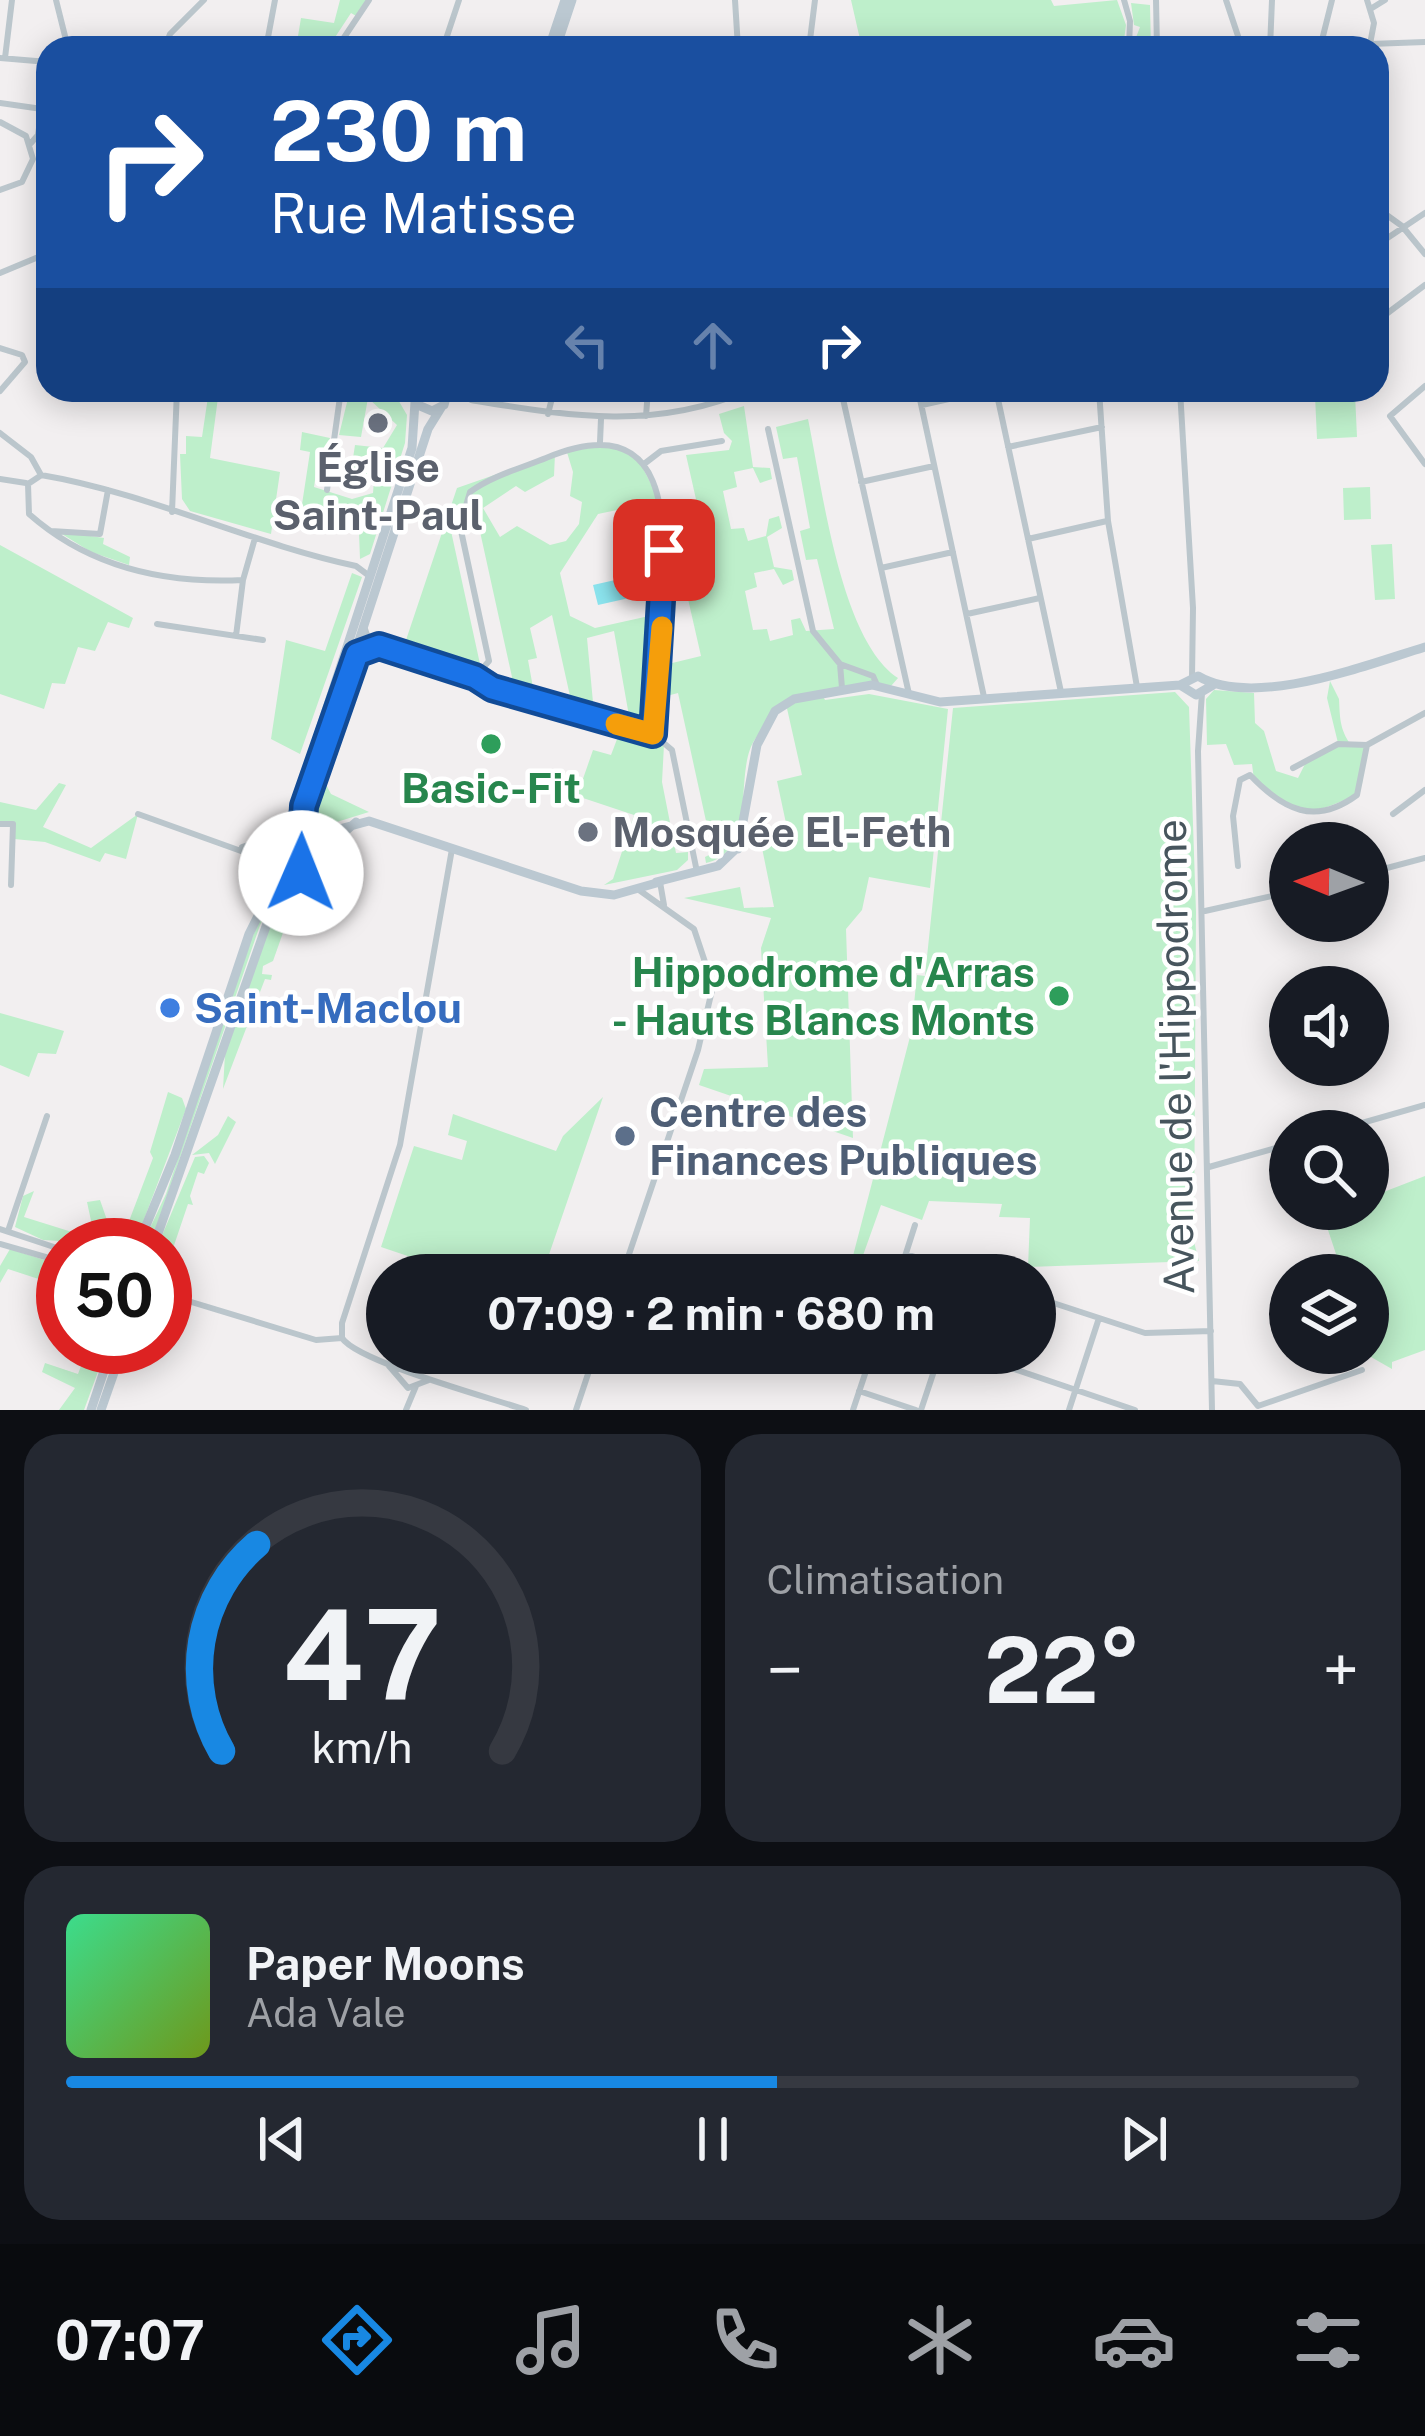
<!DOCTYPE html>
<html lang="fr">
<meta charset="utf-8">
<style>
:root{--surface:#171b24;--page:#242831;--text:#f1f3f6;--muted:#9ea1a6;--line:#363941;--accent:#1888e3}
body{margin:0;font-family:"Public Sans",sans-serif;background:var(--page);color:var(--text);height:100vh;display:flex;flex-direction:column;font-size:45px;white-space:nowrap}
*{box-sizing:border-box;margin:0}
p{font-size:39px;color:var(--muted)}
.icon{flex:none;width:66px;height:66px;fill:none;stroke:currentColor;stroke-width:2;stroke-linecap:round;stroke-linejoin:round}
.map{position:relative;height:1410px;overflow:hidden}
.drawer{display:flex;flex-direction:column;gap:24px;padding:24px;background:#0d0f14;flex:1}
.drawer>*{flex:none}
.guide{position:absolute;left:36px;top:36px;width:1353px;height:366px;border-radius:36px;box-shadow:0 6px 30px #0003;background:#1a4fa0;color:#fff;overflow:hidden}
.needle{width:78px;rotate:271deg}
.buttons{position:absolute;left:1269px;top:822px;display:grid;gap:24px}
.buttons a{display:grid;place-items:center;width:120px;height:120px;border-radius:50%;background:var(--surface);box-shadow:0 6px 30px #0003;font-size:60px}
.speed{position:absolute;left:36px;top:1218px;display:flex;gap:24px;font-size:60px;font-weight:700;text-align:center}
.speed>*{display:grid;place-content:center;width:156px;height:156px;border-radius:50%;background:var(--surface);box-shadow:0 6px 30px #0003;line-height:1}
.speed .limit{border:18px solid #d22;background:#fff;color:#111}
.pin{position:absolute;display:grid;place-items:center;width:102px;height:102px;color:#fff;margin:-51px;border-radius:24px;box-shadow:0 6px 18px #0006}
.me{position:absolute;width:132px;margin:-66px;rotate:1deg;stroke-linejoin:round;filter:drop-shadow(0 0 9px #0008)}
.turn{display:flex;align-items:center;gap:42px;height:252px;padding:0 36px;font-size:54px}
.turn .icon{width:156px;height:156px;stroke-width:2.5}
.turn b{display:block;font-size:84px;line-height:102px}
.lanes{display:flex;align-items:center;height:114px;padding:0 36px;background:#0003;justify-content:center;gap:60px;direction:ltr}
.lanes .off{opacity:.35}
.big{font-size:90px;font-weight:700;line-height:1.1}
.drawer .tile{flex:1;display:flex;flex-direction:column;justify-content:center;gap:18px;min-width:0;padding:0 42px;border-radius:36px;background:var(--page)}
.drawer .dial{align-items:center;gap:0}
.dial svg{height:312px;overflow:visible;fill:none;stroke:var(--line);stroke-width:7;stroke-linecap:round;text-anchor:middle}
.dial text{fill:var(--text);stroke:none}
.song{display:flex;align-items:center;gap:36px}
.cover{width:144px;height:144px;border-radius:18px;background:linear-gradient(135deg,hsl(150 70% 55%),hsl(80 70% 35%))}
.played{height:12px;border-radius:6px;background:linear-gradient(90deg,var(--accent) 55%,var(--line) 55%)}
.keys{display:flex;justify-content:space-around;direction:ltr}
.heat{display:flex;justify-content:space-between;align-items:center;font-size:66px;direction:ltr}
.drawer .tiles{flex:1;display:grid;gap:24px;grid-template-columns:1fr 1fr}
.tile:last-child{grid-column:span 2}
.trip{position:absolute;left:366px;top:1254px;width:690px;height:120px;border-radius:60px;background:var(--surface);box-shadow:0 6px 30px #0003;font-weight:700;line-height:120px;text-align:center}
.tabs{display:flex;height:192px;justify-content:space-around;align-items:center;background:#090b0e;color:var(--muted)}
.tabs .icon{width:84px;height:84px}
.tabs .active{color:var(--accent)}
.tabs b{font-size:54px;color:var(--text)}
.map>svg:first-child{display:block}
</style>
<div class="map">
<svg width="1425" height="1410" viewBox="0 0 1425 1410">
<rect width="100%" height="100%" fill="#f2eff0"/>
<!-- green -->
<path fill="#beefcb" d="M 340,0 L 369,0 L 358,17 L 351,13 L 328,48 L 296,48 L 301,18 L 334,23 Z
M 851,0 L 1051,0 L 1054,6 L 1117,0 L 1126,25 L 1123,48 L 862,48 Z
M 1131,3 L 1150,5 L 1151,48 L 1132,48 L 1140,27 L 1134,25 Z
M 209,390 L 219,390 L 210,458 L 280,472 L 271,534 L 190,511 L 182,499 L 180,454 L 186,454 L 186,436 L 202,437 Z
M 350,390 L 393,391 L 407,415 L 405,443 L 370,554 L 360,559 L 359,533 L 299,524 L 310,452 L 300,450 L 302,432 L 330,438 L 327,453 L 319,453 L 314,487 L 352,499 L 373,493 L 374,480 L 350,478 L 355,445 L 383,448 L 397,425 L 368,398 L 361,437 L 339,435 Z
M 1355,394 L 1357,437 L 1317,439 L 1315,396 Z
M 744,406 L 753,467 L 770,468 L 772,479 L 760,483 L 753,468 L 734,472 L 737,487 L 723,491 L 731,529 L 744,528 L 748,541 L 766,536 L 769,519 L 779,516 L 782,528 L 767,537 L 774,567 L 792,570 L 794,580 L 783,585 L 774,569 L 754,573 L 757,587 L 745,591 L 753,630 L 767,629 L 770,641 L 793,635 L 791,620 L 800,618 L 806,631 L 834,629 L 817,559 L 806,560 L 800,531 L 810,528 L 797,457 L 783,459 L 776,427 L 808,419 C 822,486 840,640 898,678 L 891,686 L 822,694 L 825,700 L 869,694 L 948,709 L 930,888 L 869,877 L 862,910 L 846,929 L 853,1138 L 699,1085 L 704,1069 L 768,1067 L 761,948 L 771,918 L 684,898 L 740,887 L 744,908 L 774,907 L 762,848 L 790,842 L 777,781 L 802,775 L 786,704 C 777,716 763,728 756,738 C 732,769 760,851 706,863 L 705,857 L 713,853 L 678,693 L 663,697 L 664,665 L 701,656 L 683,577 L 669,577 L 669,549 L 705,539 L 686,455 L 729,450 L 732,441 L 724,433 L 719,414 Z
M 600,442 L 636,455 L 660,501 L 598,514 L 560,573 L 570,616 L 595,628 L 658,614 L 654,717 L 642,728 L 624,723 L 629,716 L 614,631 L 587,638 L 594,713 L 564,703 L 570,696 L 552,615 L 530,628 L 537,658 L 528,660 L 534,693 L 508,684 L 512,677 L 477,518 L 459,521 L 451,531 L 480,664 L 470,672 L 403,649 L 457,488 L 555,454 L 554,476 L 525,492 L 516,486 L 483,508 L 500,537 L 517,526 L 550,545 L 566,541 L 579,524 L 582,502 L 570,496 L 573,472 L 566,449 Z
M 1370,487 L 1371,519 L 1344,520 L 1343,488 Z
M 57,531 L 104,538 L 103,544 L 130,557 L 129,565 L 91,552 Z
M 1392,544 L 1395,599 L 1375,600 L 1371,545 Z
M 0,545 L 133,618 L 129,628 L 108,622 L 95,651 L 78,647 L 65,684 L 52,683 L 44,709 L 0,694 Z
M 352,573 L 362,577 L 300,754 L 271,739 L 286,640 L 325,651 Z
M 1330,681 L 1339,699 C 1340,715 1339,729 1351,745 L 1367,745 L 1362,784 L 1371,791 L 1362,784 L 1357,795 C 1304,817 1297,821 1254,780 L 1252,764 L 1234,765 L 1226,744 L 1207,745 L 1206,699 L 1214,690 L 1254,693 L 1255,723 L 1264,731 L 1276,771 L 1298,778 L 1306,762 L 1338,743 L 1327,698 Z
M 1175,692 L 1189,707 L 1196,912 L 1194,1242 L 1199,1261 L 1028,1267 L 1030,1218 L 999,1217 L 1002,1204 L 929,1201 L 922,1220 L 881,1205 L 856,1275 L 848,1275 L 911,1033 L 917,975 L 925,976 L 953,708 Z
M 619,734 L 664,745 L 662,782 L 676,853 L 688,852 L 688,860 L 677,870 L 604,885 L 613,879 L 634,815 L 577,796 L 593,750 L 611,755 Z
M 322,777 L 331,794 L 369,812 L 314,829 L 308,815 Z
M 59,783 L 66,785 L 43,827 L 91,848 L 138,814 L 126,859 L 105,853 L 100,862 L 45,842 L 14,839 L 13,824 L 0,824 L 0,802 L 36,810 Z
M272 851a19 19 0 1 1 38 0a19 19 0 1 1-38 0Z
M 325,856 L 302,894 L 297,893 L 273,961 L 263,966 L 262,974 L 272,975 L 271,980 L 265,979 L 223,1089 L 225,1054 L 274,915 Z
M 279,877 L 285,879 L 260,925 L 150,1245 L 142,1245 L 166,1194 L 251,940 Z
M 0,1013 L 64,1031 L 56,1054 L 38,1053 L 29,1077 L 0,1065 Z
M 168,1092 L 182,1098 L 186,1109 L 135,1243 L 63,1247 L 60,1241 L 43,1240 L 15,1227 L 23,1196 L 34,1191 L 24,1217 L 88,1237 L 93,1230 L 87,1202 L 100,1200 L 107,1220 L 126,1229 L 153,1158 L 150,1152 Z
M 603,1097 L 542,1275 L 464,1275 L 381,1247 L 414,1146 L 462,1160 L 467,1141 L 448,1135 L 453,1114 L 556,1151 L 563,1136 Z
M 228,1116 L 236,1122 L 215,1164 L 209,1153 L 192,1155 L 218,1135 Z
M 204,1156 L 209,1163 L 204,1174 L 198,1172 L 190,1196 L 193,1205 L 188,1204 L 165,1272 L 165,1245 L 158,1245 L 195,1157 Z
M 1425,1176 L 1425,1350 L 1392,1362 L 1392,1369 L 1371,1357 L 1343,1369 L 1346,1353 L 1368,1353 L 1368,1275 L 1343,1275 L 1323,1215 L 1368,1209 L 1368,1198 Z
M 10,1249 L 63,1266 L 63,1287 L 8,1269 L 0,1283 L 0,1266 Z
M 88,1347 L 107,1347 L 84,1410 L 59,1410 L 75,1388 L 42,1372 L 45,1363 L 78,1374 Z"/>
<!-- water -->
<path fill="#8be3ed" d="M 633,576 L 638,596 L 598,605 L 593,585 Z"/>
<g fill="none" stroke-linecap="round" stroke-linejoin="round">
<!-- street -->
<path stroke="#bbc6cc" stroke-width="6" d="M 56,0 L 68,48
M 735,0 L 738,48
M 1124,0 L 1130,21 L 1129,48
M 1156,0 L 1157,48
M 1226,0 L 1242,48
M 1367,0 L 1374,23 L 1370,44
M 1372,8 L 1385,0
M 1370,44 L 1425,42
M 165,48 L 170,34 L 204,0
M 266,48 L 275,0
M 337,48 L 369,0
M 443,48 L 459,0
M 809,48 L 815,0
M 1270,48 L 1272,0
M 1320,48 L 1332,0
M 0,58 L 48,62
M 5,58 L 12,0
M 0,103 L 42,109
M 0,122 L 26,136 L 33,159 L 22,182 L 0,190
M 31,143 L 38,135 L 48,67
M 1377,208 L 1402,226 L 1425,254
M 1377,245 L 1425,213
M 0,273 L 48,253
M 1377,321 L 1425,285
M 0,348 L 22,355 L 25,362 L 0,391
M 1425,386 L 1390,416 L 1425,464
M 453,390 L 471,400 C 569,416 654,431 749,390
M 841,390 L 909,694
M 918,390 L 984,697
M 996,390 L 1061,692
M 1099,390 L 1108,521 L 1137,687
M 1180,390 L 1193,608 L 1192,677
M 922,405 L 989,390
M 548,414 L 554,390
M 646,416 L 648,390
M 768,429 L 813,631 L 840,664 L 873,676 L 877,685
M 0,433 L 31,457 L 41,475 C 148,493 249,543 356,566 L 368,575
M 600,442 L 601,419
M 1008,447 L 1102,427
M 644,464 L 661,451 L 722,441
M 40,476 L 28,484 L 29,514 C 89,567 164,584 243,580 L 255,538
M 0,479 L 26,483
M 861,482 L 934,466
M 327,490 L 341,390
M 172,512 L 177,390
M 51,531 L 100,534 L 108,490
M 1028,539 L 1107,521
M 881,568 L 953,552
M 967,614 L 1040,598
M 157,624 L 263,640
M 365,629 C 368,637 367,639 376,644 C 389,652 498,689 508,689 L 653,734
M 236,636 L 243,580
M 840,664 L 842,688
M 475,677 L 489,661 L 460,526 L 470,492 C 492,476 521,468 546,458 C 674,405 666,526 662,614 C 661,653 664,697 653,734 L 672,750 L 697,872
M 1202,693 L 1198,751 L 1212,1410
M 1293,768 L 1338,744 L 1367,745 L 1425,713
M 138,814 L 269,861
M 1393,814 L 1425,790
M 0,824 L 13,824 L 11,885
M 242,847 L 269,838
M 1238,866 L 1233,816 L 1240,780 L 1250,775 C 1283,810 1315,826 1357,795 L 1367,745
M 1368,873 L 1425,858
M 660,882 L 664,905
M 1205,911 L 1290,892
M 1334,1131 L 1425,1105
M 1209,1167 L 1290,1144
M 9,1228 L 47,1116
M 0,1229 L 63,1250
M 0,1244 L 63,1262
M 906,1254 L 970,1275
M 622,1275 L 698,1050 L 713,986 L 694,929 L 639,890
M 899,1275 L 915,1225
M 165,1280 L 186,1295
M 165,1294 L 316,1340 L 342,1338
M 1035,1297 L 1145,1333 L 1211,1331
M 342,1338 L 342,1323 L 400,1145 L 452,849
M 342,1338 C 358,1362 491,1398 526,1410
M 967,1353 L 1135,1410
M 389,1366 L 408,1388 L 429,1380
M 1212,1381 L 1240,1384 L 1258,1406 L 1362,1370
M 859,1391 L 916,1410
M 406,1410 L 416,1386
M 576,1410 L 595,1353
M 853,1410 L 872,1353
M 921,1410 L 940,1353
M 1069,1410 L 1099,1318"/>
<!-- secondary -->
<path stroke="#bbc8d1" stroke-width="9" d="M 549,48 L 565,0
M 556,48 L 572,0
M 413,390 L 418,405 L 432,411 L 444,405 L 448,390
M 1180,685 L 1196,695 L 1213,685
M 307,834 L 305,806 L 428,429 L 441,408
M 310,837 L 369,821 L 581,891 L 614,895 L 660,882
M 738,849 L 757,745 L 775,711 L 794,699 L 872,685 L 940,702 L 1180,685 L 1198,676 C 1254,709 1366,665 1425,647
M 295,875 L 273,867 L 268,844 L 293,812 L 412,448 L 415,402
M 656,882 L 718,866 L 741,844
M 138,1245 L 175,1155 L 249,934 L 272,888 L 272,865
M 154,1245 L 270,915 L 288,882 L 356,822
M 91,1410 L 112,1347
M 101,1410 L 123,1347"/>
</g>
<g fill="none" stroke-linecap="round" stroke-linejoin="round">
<defs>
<path id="route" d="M 301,873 L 314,854 L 303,824 L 304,806 L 357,654 L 379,646 L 475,677 L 492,688 L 653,734 L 664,550"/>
</defs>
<!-- route casing -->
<use href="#route" stroke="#114b97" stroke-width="30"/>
<!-- route -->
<use href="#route" stroke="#1a73e8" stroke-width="21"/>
<!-- slow -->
<path stroke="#f59e0b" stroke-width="21" d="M 616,724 L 653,734 L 662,627"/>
</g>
<!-- markers -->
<g fill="#6b7280" stroke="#fff" stroke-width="4.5">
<circle cx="378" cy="423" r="12"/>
<circle cx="588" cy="832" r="12"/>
</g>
<g fill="#2e9e5b" stroke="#fff" stroke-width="4.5">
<circle cx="491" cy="744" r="12"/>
<circle cx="1059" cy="996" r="12"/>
</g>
<circle fill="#3f7fe0" stroke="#fff" stroke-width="4.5" cx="170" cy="1008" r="12"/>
<circle fill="#5c6f8a" stroke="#fff" stroke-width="4.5" cx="625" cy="1136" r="12"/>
<g text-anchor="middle" stroke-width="9" stroke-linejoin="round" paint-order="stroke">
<!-- worship labels -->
<g font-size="42" font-weight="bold" fill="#5b616d" stroke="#fff">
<text x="378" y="482">Église<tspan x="378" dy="48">Saint-Paul</tspan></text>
<text x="612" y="847" text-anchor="start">Mosquée El-Feth</text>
</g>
<!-- leisure labels -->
<g font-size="42" font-weight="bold" fill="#27864d" stroke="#fff">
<text x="491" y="803">Basic-Fit</text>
<text x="1035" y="987" text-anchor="end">Hippodrome d'Arras<tspan x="1035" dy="48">- Hauts Blancs Monts</tspan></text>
</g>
<!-- shop labels -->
<g font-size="42" font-weight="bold" fill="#366cbe" stroke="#fff" text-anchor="start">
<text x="194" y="1023">Saint-Maclou</text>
</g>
<!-- street labels -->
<g font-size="42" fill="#47555d" stroke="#fff">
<text transform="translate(1175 1057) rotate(-91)" y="15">Avenue de l'Hippodrome</text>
</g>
<!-- service labels -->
<g font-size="42" font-weight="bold" fill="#4e5e75" stroke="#fff" text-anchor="start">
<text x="649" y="1127">Centre des<tspan x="649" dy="48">Finances Publiques</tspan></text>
</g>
</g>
</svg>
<div class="buttons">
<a><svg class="needle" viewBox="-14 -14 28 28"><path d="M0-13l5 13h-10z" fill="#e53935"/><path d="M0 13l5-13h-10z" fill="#9ea1a6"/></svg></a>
<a><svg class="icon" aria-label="sound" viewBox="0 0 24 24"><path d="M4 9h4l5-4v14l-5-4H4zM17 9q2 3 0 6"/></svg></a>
<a><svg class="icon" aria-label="search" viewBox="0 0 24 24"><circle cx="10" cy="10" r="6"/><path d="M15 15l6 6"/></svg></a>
<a><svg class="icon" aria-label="layers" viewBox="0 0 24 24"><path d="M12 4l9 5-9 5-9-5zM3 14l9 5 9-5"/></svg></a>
</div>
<div class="speed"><div class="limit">50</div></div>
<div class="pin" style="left:664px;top:550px;background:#d93025"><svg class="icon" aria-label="arrive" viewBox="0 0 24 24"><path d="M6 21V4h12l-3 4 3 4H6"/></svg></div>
<svg class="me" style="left:301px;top:873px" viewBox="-20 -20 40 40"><circle r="19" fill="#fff"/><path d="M0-13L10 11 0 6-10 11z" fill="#1a73e8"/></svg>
<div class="trip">07:09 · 2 min · 680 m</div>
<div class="guide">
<div class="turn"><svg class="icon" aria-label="right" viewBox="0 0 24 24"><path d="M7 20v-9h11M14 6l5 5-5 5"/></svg><div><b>230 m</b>Rue Matisse</div></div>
<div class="lanes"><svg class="icon off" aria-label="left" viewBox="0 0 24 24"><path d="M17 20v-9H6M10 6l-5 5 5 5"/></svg><svg class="icon off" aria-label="ahead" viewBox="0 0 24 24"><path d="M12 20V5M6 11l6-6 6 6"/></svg><svg class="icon" aria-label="right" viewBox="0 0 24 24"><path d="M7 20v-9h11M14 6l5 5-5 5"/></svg></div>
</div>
</div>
<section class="drawer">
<div class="tiles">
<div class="tile dial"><svg viewBox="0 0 100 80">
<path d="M14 69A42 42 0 1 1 86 69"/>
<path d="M14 69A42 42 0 0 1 23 16" stroke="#1888e3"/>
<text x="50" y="56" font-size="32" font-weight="700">47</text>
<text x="50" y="72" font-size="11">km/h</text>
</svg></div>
<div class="tile"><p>Climatisation</p>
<div class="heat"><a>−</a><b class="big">22°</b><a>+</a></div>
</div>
<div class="tile">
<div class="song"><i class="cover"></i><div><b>Paper Moons</b><p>Ada Vale</p></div></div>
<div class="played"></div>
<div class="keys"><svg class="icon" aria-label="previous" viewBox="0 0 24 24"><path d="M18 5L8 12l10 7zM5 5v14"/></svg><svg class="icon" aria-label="pause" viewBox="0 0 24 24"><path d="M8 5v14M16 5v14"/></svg><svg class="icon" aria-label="next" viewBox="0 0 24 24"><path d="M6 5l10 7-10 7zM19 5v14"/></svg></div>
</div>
</div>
</section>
<nav class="tabs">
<b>07:07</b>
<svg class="icon active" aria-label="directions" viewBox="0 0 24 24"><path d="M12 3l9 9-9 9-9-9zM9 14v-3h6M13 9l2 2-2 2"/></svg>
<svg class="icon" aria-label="music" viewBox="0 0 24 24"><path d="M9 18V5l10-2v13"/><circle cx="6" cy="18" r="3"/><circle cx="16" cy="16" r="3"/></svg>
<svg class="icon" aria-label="phone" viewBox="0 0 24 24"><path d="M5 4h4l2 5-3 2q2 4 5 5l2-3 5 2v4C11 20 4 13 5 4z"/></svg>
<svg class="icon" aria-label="climate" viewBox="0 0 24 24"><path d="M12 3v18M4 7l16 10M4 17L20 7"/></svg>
<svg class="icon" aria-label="car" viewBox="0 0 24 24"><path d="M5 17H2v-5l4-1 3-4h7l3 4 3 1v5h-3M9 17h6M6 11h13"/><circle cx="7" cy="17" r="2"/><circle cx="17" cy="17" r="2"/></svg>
<svg class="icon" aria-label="filters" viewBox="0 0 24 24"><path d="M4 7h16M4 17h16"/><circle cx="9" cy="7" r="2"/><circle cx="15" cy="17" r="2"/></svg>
</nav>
